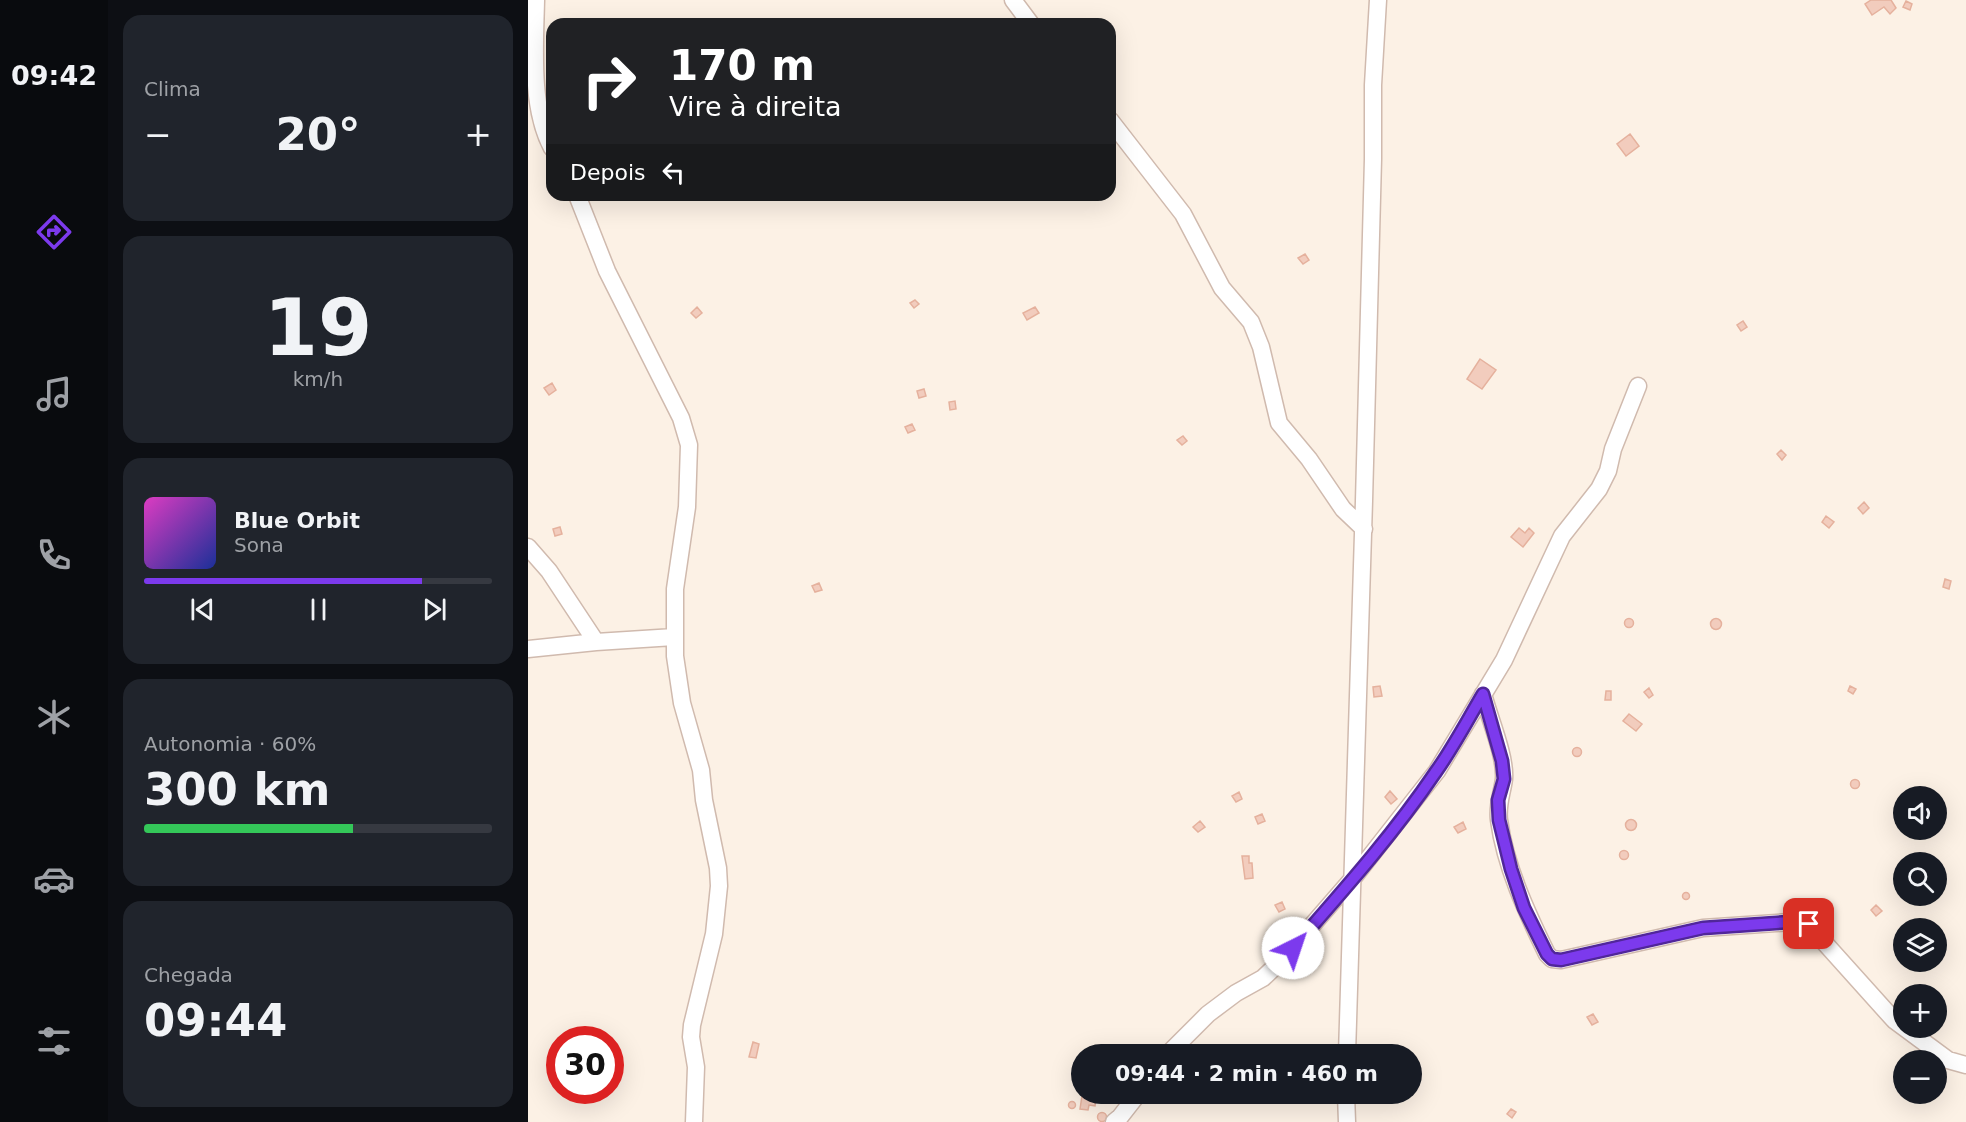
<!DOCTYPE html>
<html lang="pt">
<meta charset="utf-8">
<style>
:root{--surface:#171b24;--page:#20242c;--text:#f1f3f6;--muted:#9ea1a6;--line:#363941;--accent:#7c3aed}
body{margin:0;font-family:"DejaVu Sans",sans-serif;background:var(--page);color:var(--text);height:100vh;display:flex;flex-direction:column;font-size:22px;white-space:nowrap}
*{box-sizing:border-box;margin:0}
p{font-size:20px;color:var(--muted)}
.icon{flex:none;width:33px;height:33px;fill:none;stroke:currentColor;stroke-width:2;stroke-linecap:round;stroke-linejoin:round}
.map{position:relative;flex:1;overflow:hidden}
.drawer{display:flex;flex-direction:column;gap:15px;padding:15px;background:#0d0f14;width:420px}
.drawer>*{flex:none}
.guide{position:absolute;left:18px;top:18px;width:570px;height:183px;border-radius:18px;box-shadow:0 6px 24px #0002;background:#202124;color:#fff;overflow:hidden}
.fabs{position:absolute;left:1365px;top:786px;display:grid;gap:12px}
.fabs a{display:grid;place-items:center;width:54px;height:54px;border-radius:50%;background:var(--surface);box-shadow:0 6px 24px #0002;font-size:30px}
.speed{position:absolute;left:18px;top:1026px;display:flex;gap:12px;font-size:30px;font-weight:700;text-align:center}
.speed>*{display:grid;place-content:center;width:78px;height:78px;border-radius:50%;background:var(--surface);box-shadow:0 6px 24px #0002;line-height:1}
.speed .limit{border:9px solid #d22;background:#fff;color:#111}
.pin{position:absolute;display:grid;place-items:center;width:51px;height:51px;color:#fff;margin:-26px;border-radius:12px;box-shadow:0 3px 9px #0006}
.me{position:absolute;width:66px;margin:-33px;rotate:41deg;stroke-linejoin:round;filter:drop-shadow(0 0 4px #0008)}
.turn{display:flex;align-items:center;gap:21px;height:126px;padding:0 24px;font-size:27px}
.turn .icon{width:78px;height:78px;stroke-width:2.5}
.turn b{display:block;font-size:42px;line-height:51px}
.then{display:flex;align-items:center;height:57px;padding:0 24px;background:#0003;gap:12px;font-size:22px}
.big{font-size:45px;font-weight:700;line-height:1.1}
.drawer .card{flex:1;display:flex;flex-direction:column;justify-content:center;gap:9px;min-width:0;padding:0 21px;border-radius:18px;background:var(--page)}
.drawer .dial{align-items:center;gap:0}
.dial b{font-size:78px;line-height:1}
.song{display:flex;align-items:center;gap:18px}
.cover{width:72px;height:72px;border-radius:9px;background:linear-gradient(135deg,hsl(310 70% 55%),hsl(230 70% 35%))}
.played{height:6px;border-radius:3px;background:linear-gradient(90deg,var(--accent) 80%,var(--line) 80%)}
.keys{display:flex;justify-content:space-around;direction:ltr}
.heat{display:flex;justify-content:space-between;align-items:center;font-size:33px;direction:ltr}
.charge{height:9px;border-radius:4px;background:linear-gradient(90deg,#34c759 60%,var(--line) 0)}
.trip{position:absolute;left:543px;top:1044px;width:351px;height:60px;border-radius:30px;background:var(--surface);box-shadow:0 6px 24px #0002;font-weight:700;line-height:60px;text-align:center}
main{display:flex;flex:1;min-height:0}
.menu{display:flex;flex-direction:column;width:108px;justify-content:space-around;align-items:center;background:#090b0e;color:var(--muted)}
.menu .icon{width:42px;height:42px}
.menu .selected{color:var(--accent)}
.menu b{font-size:27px;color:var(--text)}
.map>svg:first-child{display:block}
</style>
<main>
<nav class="menu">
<b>09:42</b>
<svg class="icon selected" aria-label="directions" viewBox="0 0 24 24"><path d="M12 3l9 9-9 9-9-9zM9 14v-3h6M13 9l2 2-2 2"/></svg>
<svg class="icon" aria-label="music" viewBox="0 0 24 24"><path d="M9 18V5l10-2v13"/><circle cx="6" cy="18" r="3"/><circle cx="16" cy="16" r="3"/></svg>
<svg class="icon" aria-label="phone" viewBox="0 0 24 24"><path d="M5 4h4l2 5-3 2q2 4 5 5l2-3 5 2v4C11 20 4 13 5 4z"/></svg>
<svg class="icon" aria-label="climate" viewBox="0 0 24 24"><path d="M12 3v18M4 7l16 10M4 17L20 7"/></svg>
<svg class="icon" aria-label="car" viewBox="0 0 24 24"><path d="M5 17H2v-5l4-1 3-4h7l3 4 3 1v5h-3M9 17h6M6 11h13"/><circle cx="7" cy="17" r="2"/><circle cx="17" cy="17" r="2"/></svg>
<svg class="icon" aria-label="filters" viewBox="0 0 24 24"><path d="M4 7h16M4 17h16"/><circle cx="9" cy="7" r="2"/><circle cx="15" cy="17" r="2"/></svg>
</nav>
<section class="drawer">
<div class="card"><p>Clima</p>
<div class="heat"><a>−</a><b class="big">20°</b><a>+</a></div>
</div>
<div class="card dial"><b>19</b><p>km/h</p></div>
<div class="card">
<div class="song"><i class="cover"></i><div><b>Blue Orbit</b><p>Sona</p></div></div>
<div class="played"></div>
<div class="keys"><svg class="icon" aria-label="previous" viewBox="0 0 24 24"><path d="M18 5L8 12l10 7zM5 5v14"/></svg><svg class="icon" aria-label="pause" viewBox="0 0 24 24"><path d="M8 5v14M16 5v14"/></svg><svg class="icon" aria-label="next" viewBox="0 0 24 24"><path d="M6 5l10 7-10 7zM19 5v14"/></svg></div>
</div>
<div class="card"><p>Autonomia · 60%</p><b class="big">300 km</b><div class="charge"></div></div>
<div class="card"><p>Chegada</p><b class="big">09:44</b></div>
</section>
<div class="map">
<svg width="1438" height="1122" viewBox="0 0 1438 1122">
<rect width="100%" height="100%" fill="#fcf1e5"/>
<!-- building -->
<path fill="#f2ccbd" stroke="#e5b19d" stroke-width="1.5" d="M 1343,0 L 1363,0 L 1368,8 L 1362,14 L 1356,7 L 1344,15 L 1337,4 Z
M 1378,1 L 1384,4 L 1382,10 L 1375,7 Z
M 1102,134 L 1111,146 L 1098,156 L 1089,144 Z
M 777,254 L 781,260 L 775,264 L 770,258 Z
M 387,300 L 391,304 L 386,308 L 382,303 Z
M 169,307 L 174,313 L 168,318 L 163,313 Z
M 507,307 L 511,313 L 499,320 L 495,313 Z
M 1215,321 L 1219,327 L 1213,331 L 1209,325 Z
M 952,359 L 968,370 L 954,389 L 939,379 Z
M 24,383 L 28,390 L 21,395 L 16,388 Z
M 396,389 L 398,396 L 391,398 L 389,391 Z
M 427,401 L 428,409 L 422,410 L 421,402 Z
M 384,424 L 387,430 L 380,433 L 377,427 Z
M 655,436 L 659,441 L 654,445 L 649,440 Z
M 1253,450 L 1258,455 L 1254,460 L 1249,454 Z
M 1336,502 L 1341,508 L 1335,514 L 1330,508 Z
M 1298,516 L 1306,522 L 1301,528 L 1294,522 Z
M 32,527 L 34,534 L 27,536 L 25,529 Z
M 991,528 L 997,533 L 1001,528 L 1006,533 L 995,547 L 983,537 Z
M 1417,579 L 1423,581 L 1421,589 L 1415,587 Z
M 291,583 L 294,590 L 287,592 L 284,586 Z
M1096.5 623a4.5 4.5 0 1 1 9 0a4.5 4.5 0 1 1-9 0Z
M1182.5 624a5.5 5.5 0 1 1 11 0a5.5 5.5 0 1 1-11 0Z
M 852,686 L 854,696 L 846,697 L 845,687 Z
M 1322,686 L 1328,689 L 1325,694 L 1320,691 Z
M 1121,688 L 1125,695 L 1121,698 L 1116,692 Z
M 1078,691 L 1083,691 L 1083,700 L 1077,700 Z
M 1101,714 L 1114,724 L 1108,731 L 1095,721 Z
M1044.5 752a4.5 4.5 0 1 1 9 0a4.5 4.5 0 1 1-9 0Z
M1322.5 784a4.5 4.5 0 1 1 9 0a4.5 4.5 0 1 1-9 0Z
M 862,791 L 869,799 L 863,804 L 857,797 Z
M 711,792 L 714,799 L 708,802 L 704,796 Z
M 734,814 L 737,821 L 730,824 L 727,817 Z
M1097.5 825a5.5 5.5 0 1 1 11 0a5.5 5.5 0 1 1-11 0Z
M 672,821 L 677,827 L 670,832 L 665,827 Z
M 935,822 L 938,829 L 930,833 L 926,827 Z
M1091.5 855a4.5 4.5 0 1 1 9 0a4.5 4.5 0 1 1-9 0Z
M 714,856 L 721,856 L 721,863 L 724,863 L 725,878 L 717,879 Z
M1154.5 896a3.5 3.5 0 1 1 7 0a3.5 3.5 0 1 1-7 0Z
M 754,902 L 757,909 L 751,912 L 747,905 Z
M 1348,905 L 1354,911 L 1348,916 L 1343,910 Z
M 1065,1014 L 1070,1022 L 1064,1025 L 1059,1017 Z
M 225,1042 L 231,1044 L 228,1058 L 221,1057 Z
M 751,1094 L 756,1099 L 751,1103 L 746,1098 Z
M 554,1096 L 568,1097 L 567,1106 L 561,1105 L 560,1110 L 552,1109 Z
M540.5 1105a3.5 3.5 0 1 1 7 0a3.5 3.5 0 1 1-7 0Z
M 983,1109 L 988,1112 L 984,1118 L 979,1114 Z
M569.5 1117a4.5 4.5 0 1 1 9 0a4.5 4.5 0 1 1-9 0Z"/>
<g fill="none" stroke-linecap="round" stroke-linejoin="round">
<defs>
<path id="minor" d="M 8,0 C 7,46 2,107 24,148
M 485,0 L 503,24
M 582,120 L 655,214 L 694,288 L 723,322 L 733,347 L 751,423 L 781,459 L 815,509 L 836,529
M 49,195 L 79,271 L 153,418 L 161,445 L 159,507 L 147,589 L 147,656 L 154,703 L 173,770 L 176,800 L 190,868 L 191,886 L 186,934 L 164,1025 L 163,1037 L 168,1067 L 166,1122
M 0,547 L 21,571 L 68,642 L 146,637
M 0,649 L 68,642
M 955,694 C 961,717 978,757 976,779 C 974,794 969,805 971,820 C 977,866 999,913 1019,954 L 1024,959 L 1033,960 L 1175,928 L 1277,921 L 1366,1020 L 1420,1060 L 1438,1065
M 640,1054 L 680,1014 L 708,993 L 735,978 L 753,961 L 826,877 L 909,771 L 976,660 L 1034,536 L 1071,489 L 1080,471 L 1085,449 L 1110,386
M 819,1054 L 836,501 L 845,159 L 845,85 L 850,0
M 818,1094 L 819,1122
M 586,1122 L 592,1117 L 610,1094"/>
</defs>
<!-- minor casing -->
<use href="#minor" stroke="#d0baae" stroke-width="19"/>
<!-- minor -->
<use href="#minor" stroke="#fff" stroke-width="16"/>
</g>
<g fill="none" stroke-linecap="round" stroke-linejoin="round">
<defs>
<path id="route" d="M 765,948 C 814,892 865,835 907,773 C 925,748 939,721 955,694 L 974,761 L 976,779 L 970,800 L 971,820 L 983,869 L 996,908 L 1019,954 L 1024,959 L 1033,960 L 1175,928 L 1277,921 L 1281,924"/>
</defs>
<!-- route casing -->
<use href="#route" stroke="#51269a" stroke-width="15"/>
<!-- route -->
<use href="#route" stroke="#7c3aed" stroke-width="10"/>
</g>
</svg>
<div class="fabs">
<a><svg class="icon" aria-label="sound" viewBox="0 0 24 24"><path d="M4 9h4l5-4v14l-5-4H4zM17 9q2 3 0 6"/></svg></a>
<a><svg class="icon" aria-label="search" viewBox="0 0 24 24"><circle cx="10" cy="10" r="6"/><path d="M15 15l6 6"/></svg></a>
<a><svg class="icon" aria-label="layers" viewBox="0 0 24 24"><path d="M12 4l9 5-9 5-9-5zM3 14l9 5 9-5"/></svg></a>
<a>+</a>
<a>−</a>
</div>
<div class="speed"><div class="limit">30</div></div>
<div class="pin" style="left:1281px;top:924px;background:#d93025"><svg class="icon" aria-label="arrive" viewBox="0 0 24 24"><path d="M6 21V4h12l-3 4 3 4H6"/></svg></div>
<svg class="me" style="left:765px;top:948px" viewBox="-20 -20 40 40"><circle r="19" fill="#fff"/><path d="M0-13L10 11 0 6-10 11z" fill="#7c3aed"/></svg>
<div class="trip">09:44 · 2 min · 460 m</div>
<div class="guide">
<div class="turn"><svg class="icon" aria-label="right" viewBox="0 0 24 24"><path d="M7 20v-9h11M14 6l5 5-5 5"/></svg><div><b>170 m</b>Vire à direita</div></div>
<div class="then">Depois<svg class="icon" aria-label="left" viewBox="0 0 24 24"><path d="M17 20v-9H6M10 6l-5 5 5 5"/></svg></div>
</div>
</div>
</main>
